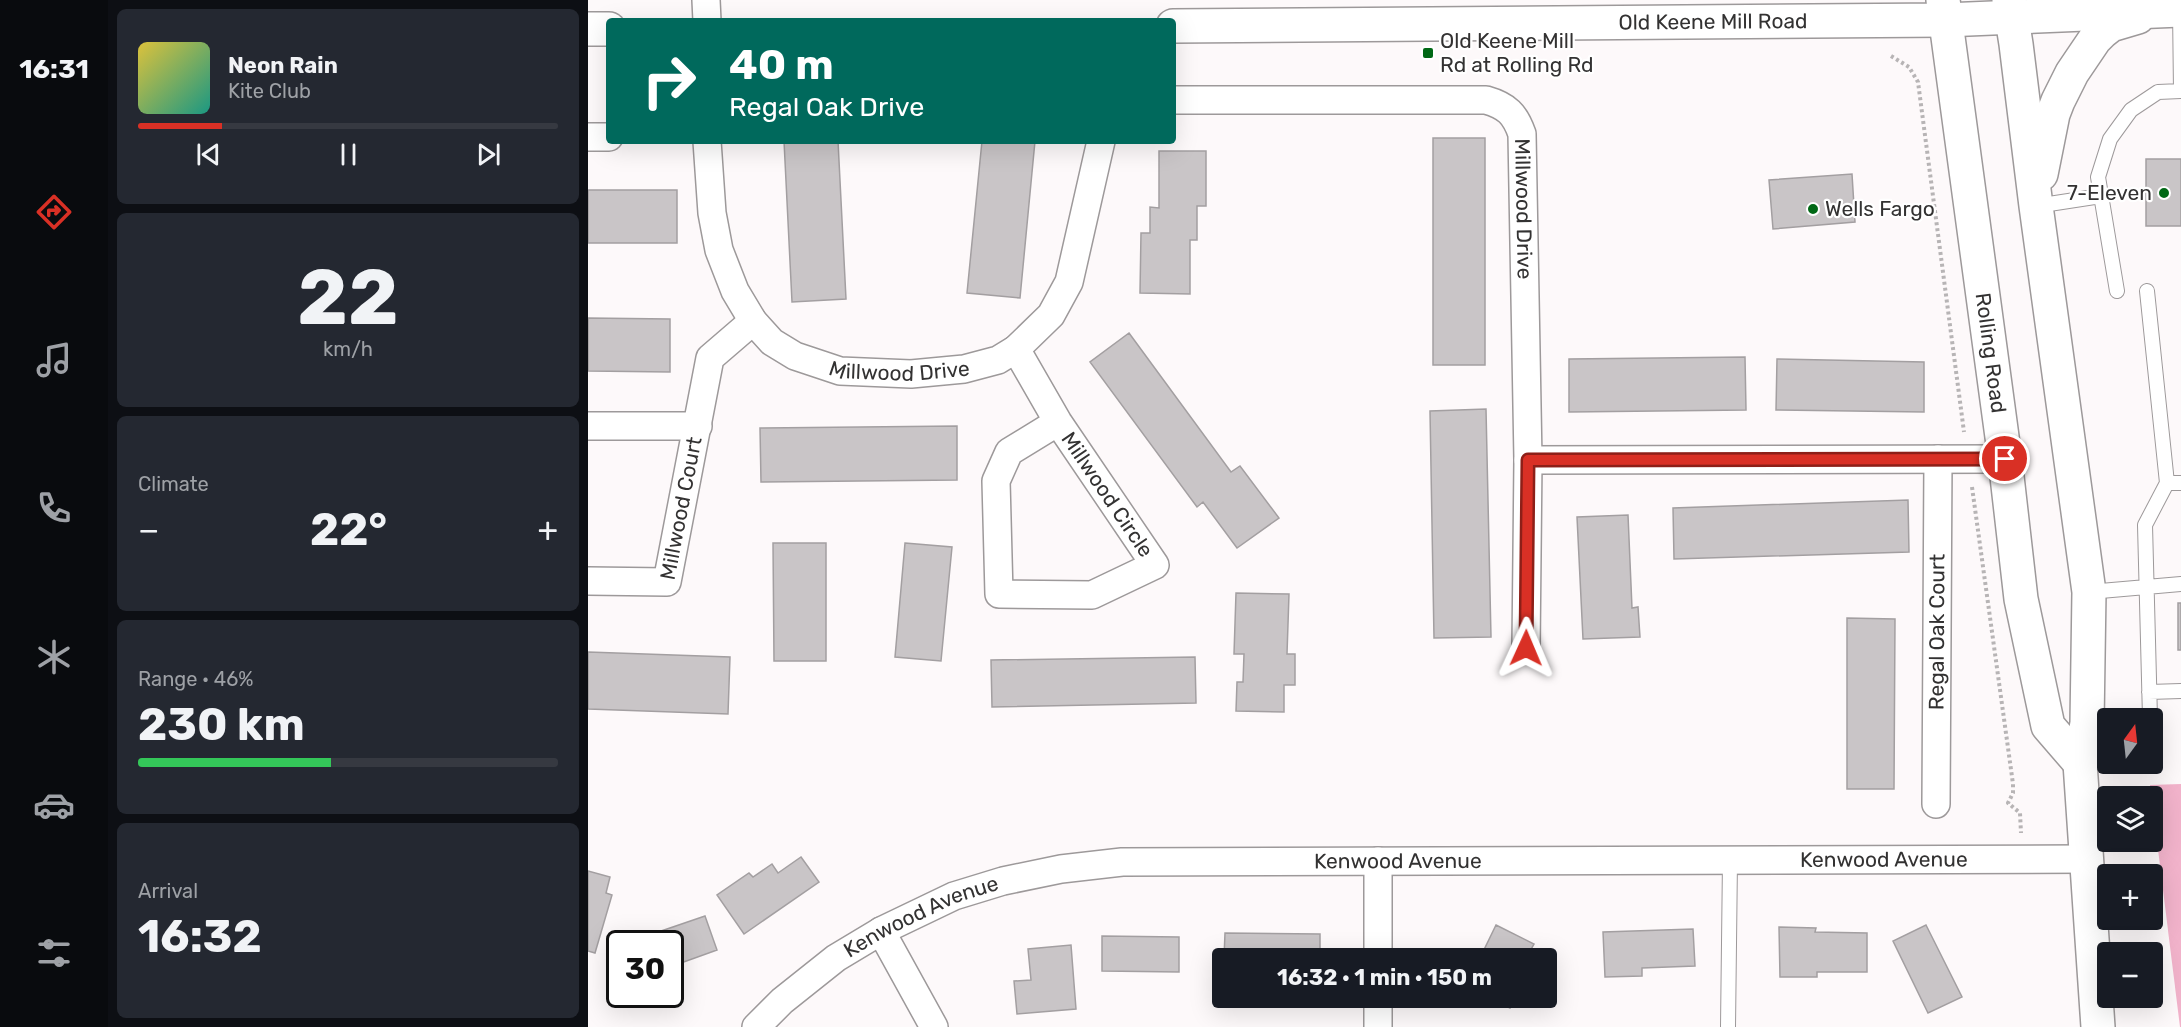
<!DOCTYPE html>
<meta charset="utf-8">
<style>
:root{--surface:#171b24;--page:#242831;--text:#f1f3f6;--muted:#9ea1a6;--line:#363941;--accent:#d93025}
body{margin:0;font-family:Rubik,sans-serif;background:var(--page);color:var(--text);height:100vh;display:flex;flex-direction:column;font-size:22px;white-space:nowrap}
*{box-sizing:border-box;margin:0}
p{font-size:20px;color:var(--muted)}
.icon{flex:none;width:33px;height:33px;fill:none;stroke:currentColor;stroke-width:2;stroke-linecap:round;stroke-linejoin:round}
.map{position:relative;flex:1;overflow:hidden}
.drawer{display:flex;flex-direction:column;gap:9px;padding:9px;background:#0d0f14;width:480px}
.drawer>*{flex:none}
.guide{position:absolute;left:18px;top:18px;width:570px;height:126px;border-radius:6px;box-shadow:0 6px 24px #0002;background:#00695c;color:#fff;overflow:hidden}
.needle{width:39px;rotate:15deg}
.controls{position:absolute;left:1509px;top:708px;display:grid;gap:12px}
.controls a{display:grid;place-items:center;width:66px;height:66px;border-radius:6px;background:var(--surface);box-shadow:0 6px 24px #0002;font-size:30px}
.speed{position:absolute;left:18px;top:930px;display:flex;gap:12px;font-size:30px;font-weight:700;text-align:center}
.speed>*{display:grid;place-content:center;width:78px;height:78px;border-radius:50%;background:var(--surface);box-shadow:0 6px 24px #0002;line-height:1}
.speed .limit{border:3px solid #111;border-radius:9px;background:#fff;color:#111}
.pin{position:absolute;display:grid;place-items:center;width:51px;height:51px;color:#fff;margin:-26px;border:3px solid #fff;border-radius:50%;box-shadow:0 2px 6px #0007}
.me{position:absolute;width:66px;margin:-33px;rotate:1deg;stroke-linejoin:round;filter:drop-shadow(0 0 4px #0008)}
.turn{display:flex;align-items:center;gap:21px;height:126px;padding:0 24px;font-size:27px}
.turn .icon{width:78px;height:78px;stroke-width:2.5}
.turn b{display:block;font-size:42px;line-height:51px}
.big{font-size:45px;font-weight:700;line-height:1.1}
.drawer .card{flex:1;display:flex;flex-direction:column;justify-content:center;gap:9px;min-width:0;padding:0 21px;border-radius:9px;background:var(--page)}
.drawer .dial{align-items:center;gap:0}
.dial b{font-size:78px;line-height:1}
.song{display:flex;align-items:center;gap:18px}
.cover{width:72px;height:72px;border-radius:9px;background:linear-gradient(135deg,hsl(50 70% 55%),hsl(170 70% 35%))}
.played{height:6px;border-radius:3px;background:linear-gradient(90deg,var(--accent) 20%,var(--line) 20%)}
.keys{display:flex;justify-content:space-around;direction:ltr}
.heat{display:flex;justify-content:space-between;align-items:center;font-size:33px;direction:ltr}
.charge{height:9px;border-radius:4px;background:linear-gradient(90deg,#34c759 46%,var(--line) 0)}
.trip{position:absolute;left:624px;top:948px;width:345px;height:60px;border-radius:6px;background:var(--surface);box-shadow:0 6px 24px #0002;font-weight:700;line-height:60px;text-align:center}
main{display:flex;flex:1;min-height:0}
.tabs{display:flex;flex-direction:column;width:108px;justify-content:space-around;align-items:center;background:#090b0e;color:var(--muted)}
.tabs .icon{width:42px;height:42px}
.tabs .current{color:var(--accent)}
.tabs b{font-size:27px;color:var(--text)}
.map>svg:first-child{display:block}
</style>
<main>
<nav class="tabs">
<b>16:31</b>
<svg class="icon current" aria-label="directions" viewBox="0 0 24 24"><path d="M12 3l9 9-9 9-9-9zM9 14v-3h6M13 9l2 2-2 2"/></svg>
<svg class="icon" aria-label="music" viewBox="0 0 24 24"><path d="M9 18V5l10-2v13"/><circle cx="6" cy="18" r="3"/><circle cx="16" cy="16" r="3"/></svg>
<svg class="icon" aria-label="phone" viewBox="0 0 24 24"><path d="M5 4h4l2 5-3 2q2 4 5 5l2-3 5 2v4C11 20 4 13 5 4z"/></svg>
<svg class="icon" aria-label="climate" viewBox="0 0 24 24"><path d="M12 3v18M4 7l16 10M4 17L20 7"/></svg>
<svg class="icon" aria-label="car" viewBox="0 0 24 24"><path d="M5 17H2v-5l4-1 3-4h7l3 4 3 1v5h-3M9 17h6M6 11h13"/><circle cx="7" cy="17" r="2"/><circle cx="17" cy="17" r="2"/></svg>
<svg class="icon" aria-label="filters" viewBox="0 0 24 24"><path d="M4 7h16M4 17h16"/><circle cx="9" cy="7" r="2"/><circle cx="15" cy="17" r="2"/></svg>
</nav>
<section class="drawer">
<div class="card">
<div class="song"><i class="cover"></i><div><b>Neon Rain</b><p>Kite Club</p></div></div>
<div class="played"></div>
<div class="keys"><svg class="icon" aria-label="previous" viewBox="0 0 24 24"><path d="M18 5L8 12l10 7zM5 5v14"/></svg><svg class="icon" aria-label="pause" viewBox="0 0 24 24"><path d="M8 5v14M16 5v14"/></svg><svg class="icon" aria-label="next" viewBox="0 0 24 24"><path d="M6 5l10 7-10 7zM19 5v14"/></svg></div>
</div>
<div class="card dial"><b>22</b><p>km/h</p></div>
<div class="card"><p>Climate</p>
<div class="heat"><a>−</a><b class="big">22°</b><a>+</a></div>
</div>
<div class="card"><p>Range · 46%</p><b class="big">230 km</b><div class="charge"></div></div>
<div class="card"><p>Arrival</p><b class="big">16:32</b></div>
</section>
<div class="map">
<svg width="1593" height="1027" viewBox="0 0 1593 1027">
<rect width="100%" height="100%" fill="#fdf9fa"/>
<!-- green -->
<path fill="#f2b3cb" d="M 1593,784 L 1593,1027 L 1592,1027 L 1562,785 Z"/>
<!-- building -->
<path fill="#c9c5c7" stroke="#a39fa1" stroke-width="1.5" d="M 845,138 L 897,138 L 897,365 L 845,365 Z
M 196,141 L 250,141 L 258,299 L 204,302 Z
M 394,141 L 447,141 L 432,298 L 379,293 Z
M 571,151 L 618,151 L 618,206 L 609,206 L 609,240 L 602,240 L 602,294 L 552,293 L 553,233 L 562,233 L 562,207 L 571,208 Z
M 1558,159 L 1593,159 L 1593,226 L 1558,226 Z
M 1264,174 L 1267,222 L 1185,229 L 1181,180 Z
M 0,190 L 89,190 L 89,243 L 0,243 Z
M 0,318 L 82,319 L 82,372 L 0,371 Z
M 541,333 L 643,472 L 652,466 L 691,518 L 649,548 L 615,502 L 609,507 L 502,362 Z
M 1157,357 L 1158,410 L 981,412 L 981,359 Z
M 1189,359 L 1336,362 L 1336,412 L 1188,410 Z
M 898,409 L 903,637 L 846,638 L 842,411 Z
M 369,426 L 369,480 L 173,482 L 172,428 Z
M 1320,500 L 1321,552 L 1086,559 L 1085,508 Z
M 1040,515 L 1044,608 L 1050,607 L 1052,637 L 995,639 L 989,517 Z
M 185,543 L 238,543 L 238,661 L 186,661 Z
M 317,543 L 364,547 L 353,661 L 307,657 Z
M 648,593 L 701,594 L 699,654 L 707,654 L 707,685 L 696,685 L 696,712 L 648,711 L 649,682 L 655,682 L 656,654 L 646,654 Z
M 1590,603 L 1593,603 L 1593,650 L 1590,650 Z
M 1259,618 L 1307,619 L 1306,789 L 1259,789 Z
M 0,652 L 142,657 L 140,714 L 0,709 Z
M 607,657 L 608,703 L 404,707 L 403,660 Z
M 213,857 L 231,882 L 156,934 L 129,895 L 161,873 L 165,877 L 184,864 L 190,873 Z
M 0,871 L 22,877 L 18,893 L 24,895 L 7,953 L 0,951 Z
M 117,916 L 129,950 L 82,967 L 82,944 L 42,944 L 41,942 Z
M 908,925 L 946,944 L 938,958 L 892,958 Z
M 1338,925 L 1374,997 L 1340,1013 L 1305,941 Z
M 1191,927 L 1228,928 L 1227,932 L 1279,933 L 1279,972 L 1229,972 L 1229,977 L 1192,977 Z
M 1105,929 L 1107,966 L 1054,968 L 1054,976 L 1017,977 L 1015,932 Z
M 637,933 L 732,934 L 732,958 L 636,958 Z
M 514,936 L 591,937 L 591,972 L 514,971 Z
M 483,945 L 488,1009 L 429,1014 L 426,981 L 443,980 L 440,949 Z
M 901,998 L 927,998 L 922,1008 Z"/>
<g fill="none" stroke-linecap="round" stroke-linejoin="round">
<defs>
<path id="service" d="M 1448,206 L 1513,196
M 1529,291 L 1510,177 L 1522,139 L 1543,110 L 1570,92 L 1593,91 L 1592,10
M 1559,291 L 1579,483
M 1501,592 L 1593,584
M 1561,692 L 1593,691
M 1562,718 L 1557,525 L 1579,483 L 1593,483
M 1492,763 L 1520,761
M 1140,1027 L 1142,860"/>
<g id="minor">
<path d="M 118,0 L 119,21"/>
<path id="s1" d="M 585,100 L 898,100 C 919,106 927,114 934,134 L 940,460 L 938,648"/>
<path d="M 0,137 L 21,137"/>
<path id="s2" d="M 119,141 L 124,213 L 131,250 L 147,291 L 165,321 L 184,342 L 207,356 L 252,371 L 323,374 L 376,369 L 410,360 L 428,349 L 463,315 L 481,282 L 513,141"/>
<path id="s3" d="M 428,349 L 470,422 L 567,565 L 504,595 L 411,594 L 408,481 L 421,452 L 470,422"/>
<path d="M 0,426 L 110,426"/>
<path d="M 940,460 L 1417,459"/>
<path id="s4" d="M 0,581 L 79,582 L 122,358 L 165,321"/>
<path id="s5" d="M 1348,804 L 1350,459"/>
<path d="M 790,861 L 790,958"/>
<path d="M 293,931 L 346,1027"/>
<path d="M 790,998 L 790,1027"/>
<path id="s6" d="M 168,1027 L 194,1001 L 248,958 L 293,931 L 366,896 L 415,881 L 473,869 L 534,862 L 1498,859"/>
</g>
<g id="primary">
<path id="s7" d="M 1355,0 L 1417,459 L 1433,599 L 1460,726 L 1492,763"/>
<path d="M 1421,0 L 1428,44 L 1448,206 L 1501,592 L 1499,723 L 1492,763 L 1510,1027"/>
<path id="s8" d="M 585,26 L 1357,20 L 1593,10"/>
<path d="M 0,29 L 21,29"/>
<path d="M 1453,174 L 1465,114 L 1470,101 L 1484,73 L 1507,39 L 1514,32 L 1523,25 L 1550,17"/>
</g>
</defs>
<!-- service casing -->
<use href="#service" stroke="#9d999a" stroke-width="16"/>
<!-- minor casing -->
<use href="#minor" stroke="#9d999a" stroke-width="30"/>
<!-- primary casing -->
<use href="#primary" stroke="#9d999a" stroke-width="36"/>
<!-- path -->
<path stroke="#b7b4b5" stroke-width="4" stroke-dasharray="3 3" stroke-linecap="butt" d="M 1303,56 L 1321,67 L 1330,82 L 1376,432
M 1384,487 L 1425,784 L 1425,793 L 1420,803 L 1432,813 L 1433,833"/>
<!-- service -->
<use href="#service" stroke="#fff" stroke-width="14"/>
<!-- minor -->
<use href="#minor" stroke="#fff" stroke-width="27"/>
<!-- primary -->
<use href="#primary" stroke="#fff" stroke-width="33"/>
</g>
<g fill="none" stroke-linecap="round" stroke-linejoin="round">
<defs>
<path id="route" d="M 938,648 L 940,460 L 1417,459"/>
</defs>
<!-- route casing -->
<use href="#route" stroke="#8d1f18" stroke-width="15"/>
<!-- route -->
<use href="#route" stroke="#d93025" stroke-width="10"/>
</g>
<!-- markers -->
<g fill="#006815" stroke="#fff" stroke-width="2">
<rect x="834" y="47" width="12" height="12" rx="3"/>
<circle cx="1576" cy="193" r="6"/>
<circle cx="1225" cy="209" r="6"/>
</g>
<g text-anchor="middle" stroke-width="4.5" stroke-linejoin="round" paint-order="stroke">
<!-- street labels -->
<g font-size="21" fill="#333232" stroke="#fff">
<text dy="7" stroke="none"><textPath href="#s8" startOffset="540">Old Keene Mill Road</textPath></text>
<text dy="7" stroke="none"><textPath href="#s1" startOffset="440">Millwood Drive</textPath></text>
<text dy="7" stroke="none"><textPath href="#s7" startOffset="356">Rolling Road</textPath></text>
<text dy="7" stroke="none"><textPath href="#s2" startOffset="351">Millwood Drive</textPath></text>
<text dy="7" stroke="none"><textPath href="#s3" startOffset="172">Millwood Circle</textPath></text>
<text dy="7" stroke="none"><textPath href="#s4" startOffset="154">Millwood Court</textPath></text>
<text dy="7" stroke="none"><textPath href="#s5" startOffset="172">Regal Oak Court</textPath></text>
<text dy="7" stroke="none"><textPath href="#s6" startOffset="1173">Kenwood Avenue</textPath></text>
<text dy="7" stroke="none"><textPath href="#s6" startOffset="687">Kenwood Avenue</textPath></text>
<text dy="7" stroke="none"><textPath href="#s6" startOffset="201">Kenwood Avenue</textPath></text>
</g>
<!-- poi labels -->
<g font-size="21" fill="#333232" stroke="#fff" text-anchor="start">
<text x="852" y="48">Old Keene Mill<tspan x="852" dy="24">Rd at Rolling Rd</tspan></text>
<text x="1564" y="200" text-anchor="end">7-Eleven</text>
<text x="1237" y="216">Wells Fargo</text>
</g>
</g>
</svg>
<div class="controls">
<a><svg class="needle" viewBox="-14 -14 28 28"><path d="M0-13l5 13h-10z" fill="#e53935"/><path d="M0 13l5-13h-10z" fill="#9ea1a6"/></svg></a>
<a><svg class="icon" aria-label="layers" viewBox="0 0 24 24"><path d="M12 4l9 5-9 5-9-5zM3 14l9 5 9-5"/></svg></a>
<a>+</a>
<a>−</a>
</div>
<div class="speed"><div class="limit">30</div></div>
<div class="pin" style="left:1417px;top:459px;background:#d93025"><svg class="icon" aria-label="arrive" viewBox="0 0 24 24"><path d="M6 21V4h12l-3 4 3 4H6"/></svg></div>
<svg class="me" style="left:938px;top:648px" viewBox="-20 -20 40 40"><path d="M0-17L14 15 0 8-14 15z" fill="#d93025" stroke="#fff" stroke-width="4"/></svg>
<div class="trip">16:32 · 1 min · 150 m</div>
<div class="guide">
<div class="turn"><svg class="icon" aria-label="right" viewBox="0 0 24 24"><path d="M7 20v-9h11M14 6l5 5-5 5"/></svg><div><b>40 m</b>Regal Oak Drive</div></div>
</div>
</div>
</main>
